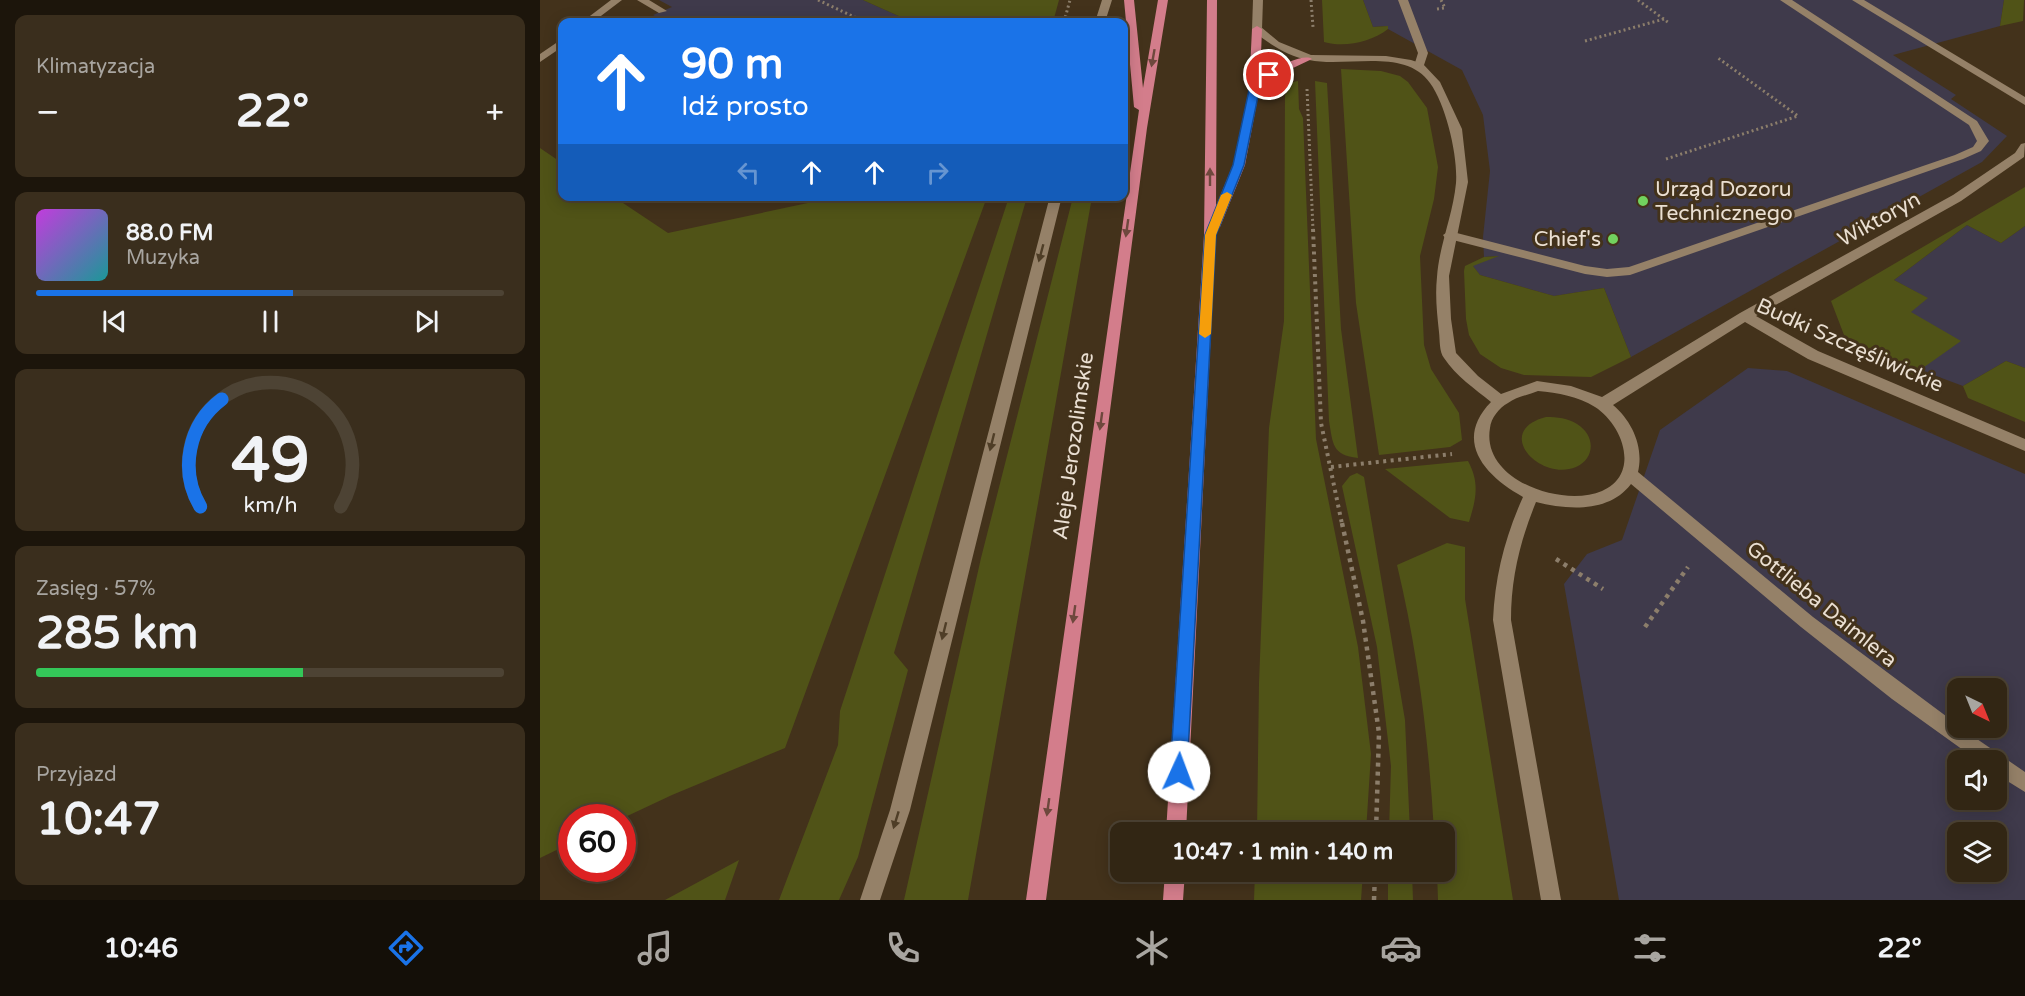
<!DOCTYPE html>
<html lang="pl">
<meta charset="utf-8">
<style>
:root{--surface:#322614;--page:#3a2e1d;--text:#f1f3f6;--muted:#a8a5a0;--line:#4d4334;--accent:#1a73e8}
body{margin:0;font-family:"Varela Round",sans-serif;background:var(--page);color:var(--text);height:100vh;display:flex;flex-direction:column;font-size:22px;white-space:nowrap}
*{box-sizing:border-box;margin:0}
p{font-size:20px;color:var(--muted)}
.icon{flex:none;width:33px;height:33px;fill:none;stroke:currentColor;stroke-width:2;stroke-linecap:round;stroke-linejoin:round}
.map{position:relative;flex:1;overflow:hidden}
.sheet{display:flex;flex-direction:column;gap:15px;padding:15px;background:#1c150b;width:540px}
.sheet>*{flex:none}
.hud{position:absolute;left:18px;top:18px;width:570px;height:183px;border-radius:12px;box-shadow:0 3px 15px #0003,0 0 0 2px var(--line);background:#1a73e8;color:#fff;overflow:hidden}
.needle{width:39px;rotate:137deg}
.fabs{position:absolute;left:1407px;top:678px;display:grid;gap:12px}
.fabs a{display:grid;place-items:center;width:60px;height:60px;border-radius:12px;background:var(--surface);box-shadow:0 3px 15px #0003,0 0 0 2px var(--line);font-size:30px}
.speed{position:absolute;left:18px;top:804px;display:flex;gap:12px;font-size:30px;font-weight:700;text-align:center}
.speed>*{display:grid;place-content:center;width:78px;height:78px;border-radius:50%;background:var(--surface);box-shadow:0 3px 15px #0003,0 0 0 2px var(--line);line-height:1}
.speed .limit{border:9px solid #d22;background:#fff;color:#111}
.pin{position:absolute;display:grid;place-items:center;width:51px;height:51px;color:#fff;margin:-26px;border:3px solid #fff;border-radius:50%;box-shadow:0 2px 6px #0007}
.me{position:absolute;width:66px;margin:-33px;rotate:2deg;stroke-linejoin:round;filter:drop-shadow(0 0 4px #0008)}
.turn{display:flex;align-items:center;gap:21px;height:126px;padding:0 24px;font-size:27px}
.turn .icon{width:78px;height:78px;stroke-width:2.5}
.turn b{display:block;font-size:42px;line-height:51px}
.lanes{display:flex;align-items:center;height:57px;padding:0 24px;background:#0003;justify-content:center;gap:30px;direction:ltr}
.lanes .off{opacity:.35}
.big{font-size:45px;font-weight:800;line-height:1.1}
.sheet .tile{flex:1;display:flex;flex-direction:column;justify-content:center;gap:9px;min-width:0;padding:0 21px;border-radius:12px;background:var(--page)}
.sheet .dial{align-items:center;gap:0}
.dial svg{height:156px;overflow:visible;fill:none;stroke:var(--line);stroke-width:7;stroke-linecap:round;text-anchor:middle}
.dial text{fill:var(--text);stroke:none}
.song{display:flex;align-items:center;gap:18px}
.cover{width:72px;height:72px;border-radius:9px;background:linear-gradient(135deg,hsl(290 70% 55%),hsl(180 70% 35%))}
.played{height:6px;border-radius:3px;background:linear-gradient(90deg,var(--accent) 55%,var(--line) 55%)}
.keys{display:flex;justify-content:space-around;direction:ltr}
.heat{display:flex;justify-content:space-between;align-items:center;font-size:33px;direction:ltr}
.charge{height:9px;border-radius:4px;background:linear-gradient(90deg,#34c759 57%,var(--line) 0)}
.trip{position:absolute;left:570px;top:822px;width:345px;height:60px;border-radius:12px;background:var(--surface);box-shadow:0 3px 15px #0003,0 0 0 2px var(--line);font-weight:800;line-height:60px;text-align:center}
.tabs{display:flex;height:96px;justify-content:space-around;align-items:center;background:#140f08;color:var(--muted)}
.tabs .icon{width:42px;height:42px}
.tabs .active{color:var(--accent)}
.tabs b{font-size:27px;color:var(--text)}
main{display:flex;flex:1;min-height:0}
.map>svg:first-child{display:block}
</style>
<main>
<section class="sheet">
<div class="tile"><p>Klimatyzacja</p>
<div class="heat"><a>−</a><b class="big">22°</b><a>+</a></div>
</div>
<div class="tile">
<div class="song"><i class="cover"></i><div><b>88.0 FM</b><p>Muzyka</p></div></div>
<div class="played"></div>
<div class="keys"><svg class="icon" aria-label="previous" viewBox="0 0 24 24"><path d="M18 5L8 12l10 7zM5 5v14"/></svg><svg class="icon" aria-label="pause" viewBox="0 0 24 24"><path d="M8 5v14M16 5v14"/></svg><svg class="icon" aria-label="next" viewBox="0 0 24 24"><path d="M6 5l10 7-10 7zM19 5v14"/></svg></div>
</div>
<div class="tile dial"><svg viewBox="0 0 100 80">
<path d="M14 69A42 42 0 1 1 86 69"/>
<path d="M14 69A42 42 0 0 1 25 14" stroke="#1a73e8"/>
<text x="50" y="56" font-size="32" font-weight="700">49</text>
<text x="50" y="72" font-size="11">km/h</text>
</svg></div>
<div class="tile"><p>Zasięg · 57%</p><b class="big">285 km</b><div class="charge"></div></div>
<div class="tile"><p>Przyjazd</p><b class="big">10:47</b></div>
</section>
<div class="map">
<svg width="1485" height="900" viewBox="0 0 1485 900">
<rect width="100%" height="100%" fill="#43321b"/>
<!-- commercial -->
<path fill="#3f3a4b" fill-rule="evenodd" d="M 119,0 L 323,0 L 372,22 L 126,22 L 113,15 L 132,7 Z
M 823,0 L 1464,0 L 1460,26 L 1353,55 L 1416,95 L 1411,99 L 1467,136 L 1442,162 L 1091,357 L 1064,288 L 1014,296 L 940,275 L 932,265 L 958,256 L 944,257 L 943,237 L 950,171 L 943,115 L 922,70 L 848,29 L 847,26 L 833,27 Z
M 1427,225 L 1461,243 L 1485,226 L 1485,368 L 1466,361 L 1423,386 L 1380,370 L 1370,312 L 1387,298 L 1354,280 Z
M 1208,368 L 1247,371 L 1485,474 L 1485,900 L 1079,900 L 1024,584 L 1047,554 L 1082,540 L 1120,430 ZM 1418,688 L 1456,688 L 1456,728 L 1418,728 ZM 1418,760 L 1456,760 L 1456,800 L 1418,800 ZM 1418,832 L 1456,832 L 1456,872 L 1418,872 Z"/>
<!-- green -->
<path fill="#505317" d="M 323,0 L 519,0 L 513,22 L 372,22 Z
M 782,0 L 823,0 L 833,27 L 848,26 L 848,29 C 831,42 805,48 784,42 Z
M 1464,0 L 1484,0 L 1483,21 L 1460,26 Z
M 801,69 L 841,71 L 860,76 L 868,82 L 887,108 L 898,167 L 894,199 L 880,256 L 884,345 L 891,369 L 919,413 L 922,440 L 910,447 L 839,455 L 816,303 Z
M 758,81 L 759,109 L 763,118 L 776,439 L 818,647 L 831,754 L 826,832 L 717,832 L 719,683 L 729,428 L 744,321 L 745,95 L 753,82 Z
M 775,81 L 787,83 L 801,329 L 818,458 C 792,455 793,444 789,421 Z
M 0,148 L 22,163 L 22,196 L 74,197 L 128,233 L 296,197 L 447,197 L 245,748 L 132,795 L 83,818 L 32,818 L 31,843 L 0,858 Z
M 1485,187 L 1485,226 L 1461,243 L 1427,225 L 1354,280 L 1388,298 L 1371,312 L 1421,341 L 1380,370 L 1376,376 L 1309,348 L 1291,301 Z
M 469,197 L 487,197 L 354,653 L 368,670 L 318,857 L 299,900 L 239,900 L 298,745 L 300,711 Z
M 533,197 L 552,197 L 428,900 L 364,900 L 441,558 Z
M 959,256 L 933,266 L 940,275 L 1014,296 L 1064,288 L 1091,357 L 1051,377 L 984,375 L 961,368 L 940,354 L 929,335 L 926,319 L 924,271 L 925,266 L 944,257 Z
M 1466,361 L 1485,368 L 1485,422 L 1428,398 L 1423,386 Z
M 1006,417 C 1017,417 1028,418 1037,424 C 1055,435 1056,458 1036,467 C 1000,482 952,431 1006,417 Z
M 928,461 C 940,483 936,499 929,522 L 910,518 L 845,469 Z
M 817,473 L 824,477 L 865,720 L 870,832 L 849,832 L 851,766 L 837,647 L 802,486 L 810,476 Z
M 907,543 L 925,547 L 925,599 L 973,900 L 898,900 L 897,872 L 904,872 L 904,832 L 894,832 C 889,743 878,652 857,565 Z
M 199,860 L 185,900 L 125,900 Z
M 715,872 L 823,872 L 821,900 L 714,900 Z
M 848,872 L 872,872 L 873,900 L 848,900 Z"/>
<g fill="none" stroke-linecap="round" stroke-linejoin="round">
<!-- path-far2 -->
<path stroke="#8c7e6b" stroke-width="3" stroke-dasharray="2 3" stroke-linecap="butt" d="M 278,0 L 325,22
M 771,0 L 773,27
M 1098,0 L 1129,23
M 897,9 L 905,8 L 901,0
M 524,22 L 530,0
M 1045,41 L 1124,19
M 767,89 L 773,230
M 1126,159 L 1258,116 L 1178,58"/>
<!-- path-far1 -->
<path stroke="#8c7e6b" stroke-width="4" stroke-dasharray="3 4.5" stroke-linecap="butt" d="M 773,229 L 781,423 L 802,524
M 791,467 L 912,454"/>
<!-- path -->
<path stroke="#8c7e6b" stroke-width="4.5" stroke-dasharray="4 5" stroke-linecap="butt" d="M 802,523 L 823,621 L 839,733 L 836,832
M 1016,559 L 1063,589
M 1105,627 L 1148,567
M 834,900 L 835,872"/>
<!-- lane -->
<path fill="#958168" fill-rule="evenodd" d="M 97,0 L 109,0 L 127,11 L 119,13 Z
M 858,0 L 868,0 L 888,53 L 883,68 L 874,66 L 878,53 Z
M 1240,0 L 1252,0 L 1437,121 L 1449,141 L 1441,151 L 1423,159 L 1090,275 L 1067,277 L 1045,274 L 905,238 L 903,235 L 909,231 L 1045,266 L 1067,269 L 1089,267 L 1415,155 L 1433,147 L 1437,141 L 1429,125 Z
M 1312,0 L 1324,0 L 1485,97 L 1485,105 Z"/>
<!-- street -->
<path fill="#958168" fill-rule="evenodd" d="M 71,0 L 82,0 L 53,22 L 42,22 Z
M 562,0 L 572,0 L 565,22 L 555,22 Z
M 713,27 L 721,27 L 739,42 L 771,55 L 846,56 L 871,60 L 883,64 L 900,82 L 922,129 L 928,182 L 909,276 L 911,319 L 916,353 L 938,376 L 961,394 L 997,381 L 1031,386 L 1062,397 L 1200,313 L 1413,195 L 1475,153 L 1481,144 L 1485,143 L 1484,157 L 1421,201 L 1216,316 L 1278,351 L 1485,439 L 1485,451 L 1268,359 L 1205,322 L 1073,405 C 1092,421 1104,447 1098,472 L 1273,617 L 1418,725 L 1418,728 L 1421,728 L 1485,772 L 1485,792 L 1456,774 L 1456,760 L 1437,760 L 1352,699 L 1261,627 L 1091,484 C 1069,513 1028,510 996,502 C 980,541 971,578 971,620 L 1021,900 L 1001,900 L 953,620 C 955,576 965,537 983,497 C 945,476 913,441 951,402 C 935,389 916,376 904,358 C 899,352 900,340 899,332 C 897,314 895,295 897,277 C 899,246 913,215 916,183 C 918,156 906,105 890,83 C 865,47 806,68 769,60 C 747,56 731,45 713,31 ZM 998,391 C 1018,393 1038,396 1055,407 C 1083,425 1101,474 1062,491 C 1022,508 941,480 950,428 C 951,418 959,408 968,403 C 976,397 988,395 998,391 Z
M 22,39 L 22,47 L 0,62 L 0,54 Z
M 510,196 L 522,196 L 370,810 L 340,900 L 320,900 L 350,810 Z"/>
<!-- secondary -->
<path fill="#958168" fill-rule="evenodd" d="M 713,0 L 723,0 L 722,29 L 717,32 L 712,29 Z"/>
<!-- primary -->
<path fill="#d37d8b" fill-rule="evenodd" d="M 584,0 L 594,0 L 603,88 L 618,0 L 628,0 L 607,128 L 506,900 L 486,900 L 599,110 L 594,107 Z
M 667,0 L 677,0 L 676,206 L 693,165 L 709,90 L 712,29 L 717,26 L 722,29 L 720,79 C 728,71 763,52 772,59 L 734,77 L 719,91 L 705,165 L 680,227 L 676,230 L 646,832 L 626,832 L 664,235 Z
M 625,872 L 645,872 L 643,900 L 623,900 Z"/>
</g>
<!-- one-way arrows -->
<defs><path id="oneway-solid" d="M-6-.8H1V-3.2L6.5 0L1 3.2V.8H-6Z" transform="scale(1.5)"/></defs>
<g fill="#6e483d">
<use href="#oneway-solid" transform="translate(613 58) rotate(100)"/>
<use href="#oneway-solid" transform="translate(670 177) rotate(-90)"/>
<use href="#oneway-solid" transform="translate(587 228) rotate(98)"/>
<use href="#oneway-solid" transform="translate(561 421) rotate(98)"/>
<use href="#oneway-solid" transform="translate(534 614) rotate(98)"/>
<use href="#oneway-solid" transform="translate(508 807) rotate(98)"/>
</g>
<g fill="#4f3e27">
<use href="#oneway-solid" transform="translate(501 253) rotate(105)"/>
<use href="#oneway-solid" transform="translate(452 442) rotate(104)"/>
<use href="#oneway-solid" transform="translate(404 631) rotate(104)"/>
<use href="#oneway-solid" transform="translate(356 820) rotate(107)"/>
</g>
<!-- route -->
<path fill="#1a73e8" stroke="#114b97" stroke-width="1.5" d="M 726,73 L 734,75 L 719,91 L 704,165 L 676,235 L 647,772 L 645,778 L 639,781 L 633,778 L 630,772 L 665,235 L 693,165 L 709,90 Z"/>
<!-- slow -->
<path fill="#f59e0b" d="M 687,192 L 692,195 L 676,235 L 671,334 L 665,338 L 659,334 L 665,235 L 681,195 Z"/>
<!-- markers -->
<g fill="#72d25e" stroke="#43321b" stroke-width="2">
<circle cx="1103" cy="201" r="6"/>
<circle cx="1073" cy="239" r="6"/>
</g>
<g text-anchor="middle" stroke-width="6" stroke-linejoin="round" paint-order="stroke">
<!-- poi labels -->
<g font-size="21" fill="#eadfd2" stroke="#43321b" text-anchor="start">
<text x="1115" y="196">Urząd Dozoru<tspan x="1115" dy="24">Technicznego</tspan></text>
<text x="1061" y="246" text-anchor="end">Chief's</text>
</g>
<!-- street labels -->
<g font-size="21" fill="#eadfd2" stroke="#43321b">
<text transform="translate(1339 219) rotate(-29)" y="7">Wiktoryn</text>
<text transform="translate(1310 345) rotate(24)" y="7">Budki Szczęśliwickie</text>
<text transform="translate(533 446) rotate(-82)" y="7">Aleje Jerozolimskie</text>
<text transform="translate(1282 604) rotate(39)" y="7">Gottlieba Daimlera</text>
</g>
</g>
</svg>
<div class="fabs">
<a><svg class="needle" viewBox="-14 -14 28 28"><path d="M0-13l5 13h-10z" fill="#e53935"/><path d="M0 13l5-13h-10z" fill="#a8a5a0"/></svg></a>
<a><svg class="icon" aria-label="sound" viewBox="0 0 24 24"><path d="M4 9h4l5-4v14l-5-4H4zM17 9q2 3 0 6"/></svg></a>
<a><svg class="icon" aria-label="layers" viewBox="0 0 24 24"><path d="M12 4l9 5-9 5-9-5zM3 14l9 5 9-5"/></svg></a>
</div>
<div class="speed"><div class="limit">60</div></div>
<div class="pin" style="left:729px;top:75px;background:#d93025"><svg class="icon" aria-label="arrive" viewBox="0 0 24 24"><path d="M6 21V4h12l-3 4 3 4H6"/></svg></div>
<svg class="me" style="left:639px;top:772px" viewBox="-20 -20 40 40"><circle r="19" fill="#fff"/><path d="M0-13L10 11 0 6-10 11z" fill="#1a73e8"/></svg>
<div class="trip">10:47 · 1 min · 140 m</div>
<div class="hud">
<div class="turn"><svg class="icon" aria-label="ahead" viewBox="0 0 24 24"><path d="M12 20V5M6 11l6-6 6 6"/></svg><div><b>90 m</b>Idź prosto</div></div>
<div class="lanes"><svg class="icon off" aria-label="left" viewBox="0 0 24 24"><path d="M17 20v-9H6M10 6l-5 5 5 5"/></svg><svg class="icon" aria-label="ahead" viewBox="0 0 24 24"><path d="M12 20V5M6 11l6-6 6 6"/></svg><svg class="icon" aria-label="ahead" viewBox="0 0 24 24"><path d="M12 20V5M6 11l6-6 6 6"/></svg><svg class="icon off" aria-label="right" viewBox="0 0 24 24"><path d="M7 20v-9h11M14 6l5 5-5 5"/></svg></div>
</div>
</div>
</main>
<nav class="tabs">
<b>10:46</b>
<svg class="icon active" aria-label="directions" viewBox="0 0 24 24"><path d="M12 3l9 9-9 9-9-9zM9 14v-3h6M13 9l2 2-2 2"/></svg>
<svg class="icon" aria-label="music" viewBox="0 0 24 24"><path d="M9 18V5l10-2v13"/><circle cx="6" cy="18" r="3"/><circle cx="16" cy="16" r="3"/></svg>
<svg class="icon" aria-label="phone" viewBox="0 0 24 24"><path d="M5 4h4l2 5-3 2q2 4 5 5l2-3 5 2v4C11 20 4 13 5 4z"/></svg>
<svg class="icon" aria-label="climate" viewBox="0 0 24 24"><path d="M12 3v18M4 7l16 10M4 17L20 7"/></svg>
<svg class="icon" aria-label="car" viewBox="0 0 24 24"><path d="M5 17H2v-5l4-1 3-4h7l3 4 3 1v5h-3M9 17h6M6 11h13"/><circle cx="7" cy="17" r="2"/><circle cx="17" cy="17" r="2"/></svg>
<svg class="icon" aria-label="filters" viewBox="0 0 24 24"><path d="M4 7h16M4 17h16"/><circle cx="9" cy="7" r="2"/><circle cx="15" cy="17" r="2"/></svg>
<b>22°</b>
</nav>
